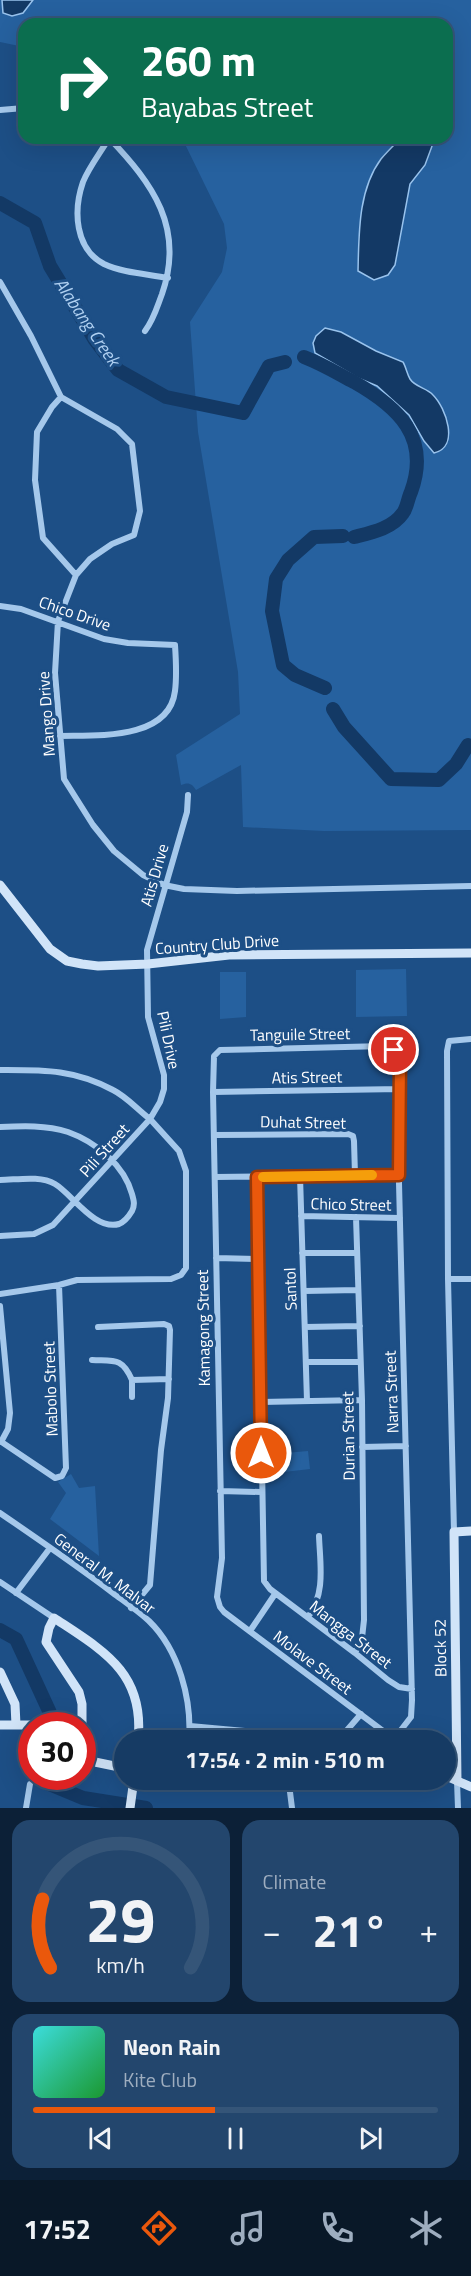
<!DOCTYPE html>
<meta charset="utf-8">
<style>
:root{--surface:#163b64;--page:#23466d;--text:#f1f3f6;--muted:#9eadbf;--line:#355578;--accent:#ea580c}
body{margin:0;font-family:"Titillium Web",sans-serif;background:var(--page);color:var(--text);height:100vh;display:flex;flex-direction:column;font-size:22px;white-space:nowrap}
*{box-sizing:border-box;margin:0}
p{font-size:20px;color:var(--muted)}
.icon{flex:none;width:33px;height:33px;fill:none;stroke:currentColor;stroke-width:2;stroke-linecap:round;stroke-linejoin:round}
.map{position:relative;height:1808px;overflow:hidden}
.drawer{display:flex;flex-direction:column;gap:12px;padding:12px;background:#0c2037;flex:1}
.drawer>*{flex:none}
.top-card{position:absolute;left:18px;top:18px;width:435px;height:126px;border-radius:18px;box-shadow:0 6px 24px #0002,0 0 0 2px var(--line);background:#0b6e4f;color:#fff;overflow:hidden}
.speed{position:absolute;left:18px;top:1712px;display:flex;gap:12px;font-size:30px;font-weight:700;text-align:center}
.speed>*{display:grid;place-content:center;width:78px;height:78px;border-radius:50%;background:var(--surface);box-shadow:0 6px 24px #0002,0 0 0 2px var(--line);line-height:1}
.speed .limit{border:9px solid #d22;background:#fff;color:#111}
.pin{position:absolute;display:grid;place-items:center;width:51px;height:51px;color:#fff;margin:-26px;border:3px solid #fff;border-radius:50%;box-shadow:0 2px 6px #0007}
.me{position:absolute;width:66px;margin:-33px;rotate:0deg;stroke-linejoin:round;filter:drop-shadow(0 0 4px #0008)}
.turn{display:flex;align-items:center;gap:21px;height:126px;padding:0 24px;font-size:27px}
.turn .icon{width:78px;height:78px;stroke-width:2.5}
.turn b{display:block;font-size:42px;line-height:51px}
.big{font-size:45px;font-weight:700;line-height:1.1}
.drawer .widget{flex:1;display:flex;flex-direction:column;justify-content:center;gap:9px;min-width:0;padding:0 21px;border-radius:18px;background:var(--page)}
.drawer .dial{align-items:center;gap:0}
.dial svg{height:156px;overflow:visible;fill:none;stroke:var(--line);stroke-width:7;stroke-linecap:round;text-anchor:middle}
.dial text{fill:var(--text);stroke:none}
.song{display:flex;align-items:center;gap:18px}
.cover{width:72px;height:72px;border-radius:9px;background:linear-gradient(135deg,hsl(180 70% 55%),hsl(130 70% 35%))}
.played{height:6px;border-radius:3px;background:linear-gradient(90deg,var(--accent) 45%,var(--line) 45%)}
.keys{display:flex;justify-content:space-around;direction:ltr}
.heat{display:flex;justify-content:space-between;align-items:center;font-size:33px;direction:ltr}
.drawer .tiles{flex:1;display:grid;gap:12px;grid-template-columns:1fr 1fr}
.widget:last-child{grid-column:span 2}
.trip{position:absolute;left:114px;top:1730px;width:342px;height:60px;border-radius:30px;background:var(--surface);box-shadow:0 6px 24px #0002,0 0 0 2px var(--line);font-weight:700;line-height:60px;text-align:center}
.menu{display:flex;height:96px;justify-content:space-around;align-items:center;background:#091828;color:var(--muted)}
.menu .icon{width:42px;height:42px}
.menu .on{color:var(--accent)}
.menu b{font-size:27px;color:var(--text)}
.map>svg:first-child{display:block}
</style>
<div class="map">
<svg width="471" height="1808" viewBox="0 0 471 1808">
<rect width="100%" height="100%" fill="#1d4f86"/>
<!-- green -->
<path fill="#26619f" d="M 0,0 L 471,0 L 471,830 L 324,831 L 243,827 L 241,765 L 196,790 C 192,783 188,782 181,785 L 176,755 L 240,714 L 238,672 L 198,432 L 190,322 L 222,272 L 227,248 L 224,224 L 182,138 L 447,138 L 447,24 L 24,24 L 24,47 L 0,42 Z
M 406,969 L 407,1016 L 356,1017 L 356,970 Z
M 220,972 L 246,972 L 246,1017 L 220,1019 Z
M 308,1451 L 310,1469 L 276,1473 L 274,1454 Z
M 71,1474 L 79,1488 L 95,1486 L 99,1556 L 50,1519 L 66,1493 L 58,1482 Z"/>
<!-- water -->
<path fill="#133965" stroke="#99c3ed" stroke-width="1.5" d="M 2,0 L 33,0 L 23,13 L 12,16 L 3,13 Z
M 397,138 L 435,138 L 425,165 L 410,184 L 395,265 L 388,275 L 374,280 L 358,271 C 359,234 358,190 381,159 C 386,153 392,147 397,142 Z
M 325,328 L 341,332 L 376,351 L 403,362 C 406,367 407,374 410,379 C 415,387 427,388 433,395 C 446,408 460,447 434,453 L 424,441 L 409,415 L 377,386 L 358,378 L 315,353 L 313,343 L 316,336 Z"/>
<g fill="none" stroke-linecap="round" stroke-linejoin="round">
<!-- river -->
<path stroke="#133965" stroke-width="14" d="M 0,203 L 35,223 L 50,266 L 95,340 L 118,370 L 166,397 L 243,413 L 269,366 L 285,362
M 304,357 C 322,364 337,373 354,382 C 398,407 431,437 411,492 C 408,498 407,508 403,513 C 392,529 370,533 354,537
M 325,688 L 295,675 L 283,665 L 272,611 L 276,579 L 288,560 L 314,537 L 343,536
M 333,709 L 344,727 L 391,779 L 439,780 L 456,764 L 468,745
M 0,1630 L 16,1639 L 51,1715 L 51,1725
M 44,1776 L 47,1783 L 83,1798 L 146,1808"/>
<!-- street -->
<path stroke="#a5c8eb" stroke-width="6" d="M 0,110 L 24,108
M 109,138 C 153,184 185,228 162,294 C 157,307 154,319 145,331
M 109,138 C 101,152 89,167 83,182 C 73,211 75,249 104,264 C 123,273 148,274 168,278
M 0,282 L 31,336 L 61,397 L 117,429 L 132,444 L 140,511 L 134,535 L 112,544 L 90,559 L 76,575 L 58,621 L 55,673 L 64,779 L 93,825 L 114,851 L 143,875 L 164,885 L 184,889 L 237,891 L 471,886
M 61,397 L 52,407 L 37,432 L 35,480 L 43,538 L 76,575
M 0,606 L 21,609 L 104,639 L 128,643 L 175,645 C 176,660 177,676 175,691 C 169,741 95,735 60,736
M 0,1070 C 43,1070 74,1069 113,1090 C 127,1097 138,1110 150,1119 L 53,1225 L 34,1234 L 0,1236
M 213,1092 L 401,1089
M 0,1127 C 23,1126 46,1125 68,1132 C 96,1142 124,1165 132,1194 C 134,1201 135,1205 132,1211 C 129,1216 124,1222 119,1224 C 95,1231 72,1194 55,1184 C 40,1175 16,1180 0,1180
M 214,1135 L 348,1134 L 353,1136 L 354,1141 L 355,1175
M 300,1176 L 307,1401
M 215,1177 L 399,1175
M 257,1177 L 264,1581 L 270,1589 L 355,1653 L 388,1680 L 399,1687 L 412,1689
M 301,1216 L 400,1218
M 302,1253 L 356,1253
M 216,1258 L 258,1259
M 448,1279 L 471,1279
M 304,1291 L 358,1290
M 0,1294 L 59,1285 L 77,1280 L 171,1279 L 181,1275 L 186,1268 L 186,1171 L 179,1151 L 150,1119 L 160,1102 L 164,1089 L 164,1075 L 148,1017 L 147,950 L 187,812 L 188,795
M 0,1306 L 10,1413 L 8,1429 L 1,1442
M 98,1327 L 164,1324 L 169,1326 L 170,1330 L 168,1398 L 161,1450 L 150,1585 L 131,1608
M 305,1327 L 360,1326
M 92,1360 C 114,1361 122,1357 132,1380
M 306,1362 L 360,1362
M 132,1397 L 132,1380 L 169,1379
M 261,1402 L 362,1400
M 0,1441 L 55,1478 L 62,1476 L 66,1468 L 59,1285
M 362,1447 L 406,1446
M 220,1491 L 261,1492
M 0,1513 C 38,1539 76,1565 113,1593 C 125,1602 138,1611 149,1621 C 179,1650 192,1700 189,1740
M 454,1532 L 448,1279 L 447,1051 L 449,1041 L 471,1039
M 0,1582 L 54,1618
M 16,1593 L 50,1548
M 308,1617 C 326,1593 320,1564 319,1536
M 250,1631 L 275,1594
M 355,1653 L 362,1638 L 364,1620 L 362,1400 L 356,1217
M 190,1726 L 331,1739 L 341,1737 L 361,1714
M 394,1739 L 411,1717 L 412,1700 L 399,1183 L 400,1059 L 394,1050 L 385,1046 L 220,1050 L 214,1056 L 213,1092 L 222,1558 L 217,1597 L 220,1607 L 224,1612 L 395,1740
M 457,1781 L 458,1808
M 289,1784 L 292,1808
M 26,1808 L 30,1784"/>
<!-- secondary -->
<path stroke="#d1e4f8" stroke-width="9" d="M 0,885 L 50,949 L 67,961 L 82,964 L 98,966 L 148,964 L 229,955 L 471,953
M 0,1672 L 15,1704 L 16,1725
M 0,1725 L 39,1725
M 43,1725 L 62,1725
M 82,1725 L 82,1704 L 79,1692 L 46,1642 L 49,1628 L 54,1618 C 104,1651 145,1673 138,1740
M 82,1756 L 90,1761 L 124,1768
M 446,1776 L 471,1787
M 238,1779 C 269,1782 367,1793 390,1779
M 457,1781 L 454,1532 L 471,1531
M 130,1808 L 134,1779"/>
</g>
<g fill="none" stroke-linecap="round" stroke-linejoin="round">
<defs>
<path id="route" d="M 261,1453 L 257,1177 L 399,1175 L 400,1059 L 394,1050"/>
</defs>
<!-- route casing -->
<use href="#route" stroke="#983908" stroke-width="15"/>
<!-- route -->
<use href="#route" stroke="#ea580c" stroke-width="10"/>
<!-- slow -->
<path stroke="#f59e0b" stroke-width="10" d="M 263,1177 L 372,1175"/>
</g>
<g text-anchor="middle" stroke-width="6" stroke-linejoin="round" paint-order="stroke">
<!-- street labels -->
<g font-size="16" fill="#fff" stroke="#1d4f86">
<text transform="translate(75 613) rotate(19)" y="6">Chico Drive</text>
<text transform="translate(46 714) rotate(-94)" y="6">Mango Drive</text>
<text transform="translate(154 875) rotate(-74)" y="6">Atis Drive</text>
<text transform="translate(217 944) rotate(-4)" y="6">Country Club Drive</text>
<text transform="translate(300 1034) rotate(-1)" y="6">Tanguile Street</text>
<text transform="translate(169 1040) rotate(78)" y="6">Pili Drive</text>
<text transform="translate(307 1077) rotate(-1)" y="6">Atis Street</text>
<text transform="translate(303 1122) rotate(1)" y="6">Duhat Street</text>
<text transform="translate(104 1150) rotate(-48)" y="6">Pili Street</text>
<text transform="translate(351 1204) rotate(1)" y="6">Chico Street</text>
<text transform="translate(290 1289) rotate(-92)" y="6">Santol</text>
<text transform="translate(203 1328) rotate(-91)" y="6">Kamagong Street</text>
<text transform="translate(50 1389) rotate(-92)" y="6">Mabolo Street</text>
<text transform="translate(391 1392) rotate(-92)" y="6">Narra Street</text>
<text transform="translate(348 1436) rotate(-91)" y="6">Durian Street</text>
<text transform="translate(105 1573) rotate(37)" y="6">General M. Malvar</text>
<text transform="translate(351 1634) rotate(38)" y="6">Mangga Street</text>
<text transform="translate(440 1648) rotate(-91)" y="6">Block 52</text>
<text transform="translate(313 1662) rotate(37)" y="6">Molave Street</text>
</g>
<!-- water labels -->
<g font-size="18" font-style="italic" fill="#b1d1f2" stroke="#1d4f86">
<text transform="translate(87 322) rotate(56)" y="6">Alabang Creek</text>
</g>
</g>
</svg>
<div class="speed"><div class="limit">30</div></div>
<div class="pin" style="left:394px;top:1050px;background:#d93025"><svg class="icon" aria-label="arrive" viewBox="0 0 24 24"><path d="M6 21V4h12l-3 4 3 4H6"/></svg></div>
<svg class="me" style="left:261px;top:1453px" viewBox="-20 -20 40 40"><circle r="17" fill="#ea580c" stroke="#fff" stroke-width="3"/><path d="M0-11L8 9 0 5-8 9z" fill="#fff"/></svg>
<div class="trip">17:54 · 2 min · 510 m</div>
<div class="top-card">
<div class="turn"><svg class="icon" aria-label="right" viewBox="0 0 24 24"><path d="M7 20v-9h11M14 6l5 5-5 5"/></svg><div><b>260 m</b>Bayabas Street</div></div>
</div>
</div>
<section class="drawer">
<div class="tiles">
<div class="widget dial"><svg viewBox="0 0 100 80">
<path d="M14 69A42 42 0 1 1 86 69"/>
<path d="M14 69A42 42 0 0 1 10 34" stroke="#ea580c"/>
<text x="50" y="56" font-size="32" font-weight="700">29</text>
<text x="50" y="72" font-size="11">km/h</text>
</svg></div>
<div class="widget"><p>Climate</p>
<div class="heat"><a>−</a><b class="big">21°</b><a>+</a></div>
</div>
<div class="widget">
<div class="song"><i class="cover"></i><div><b>Neon Rain</b><p>Kite Club</p></div></div>
<div class="played"></div>
<div class="keys"><svg class="icon" aria-label="previous" viewBox="0 0 24 24"><path d="M18 5L8 12l10 7zM5 5v14"/></svg><svg class="icon" aria-label="pause" viewBox="0 0 24 24"><path d="M8 5v14M16 5v14"/></svg><svg class="icon" aria-label="next" viewBox="0 0 24 24"><path d="M6 5l10 7-10 7zM19 5v14"/></svg></div>
</div>
</div>
</section>
<nav class="menu">
<b>17:52</b>
<svg class="icon on" aria-label="directions" viewBox="0 0 24 24"><path d="M12 3l9 9-9 9-9-9zM9 14v-3h6M13 9l2 2-2 2"/></svg>
<svg class="icon" aria-label="music" viewBox="0 0 24 24"><path d="M9 18V5l10-2v13"/><circle cx="6" cy="18" r="3"/><circle cx="16" cy="16" r="3"/></svg>
<svg class="icon" aria-label="phone" viewBox="0 0 24 24"><path d="M5 4h4l2 5-3 2q2 4 5 5l2-3 5 2v4C11 20 4 13 5 4z"/></svg>
<svg class="icon" aria-label="climate" viewBox="0 0 24 24"><path d="M12 3v18M4 7l16 10M4 17L20 7"/></svg>
</nav>
